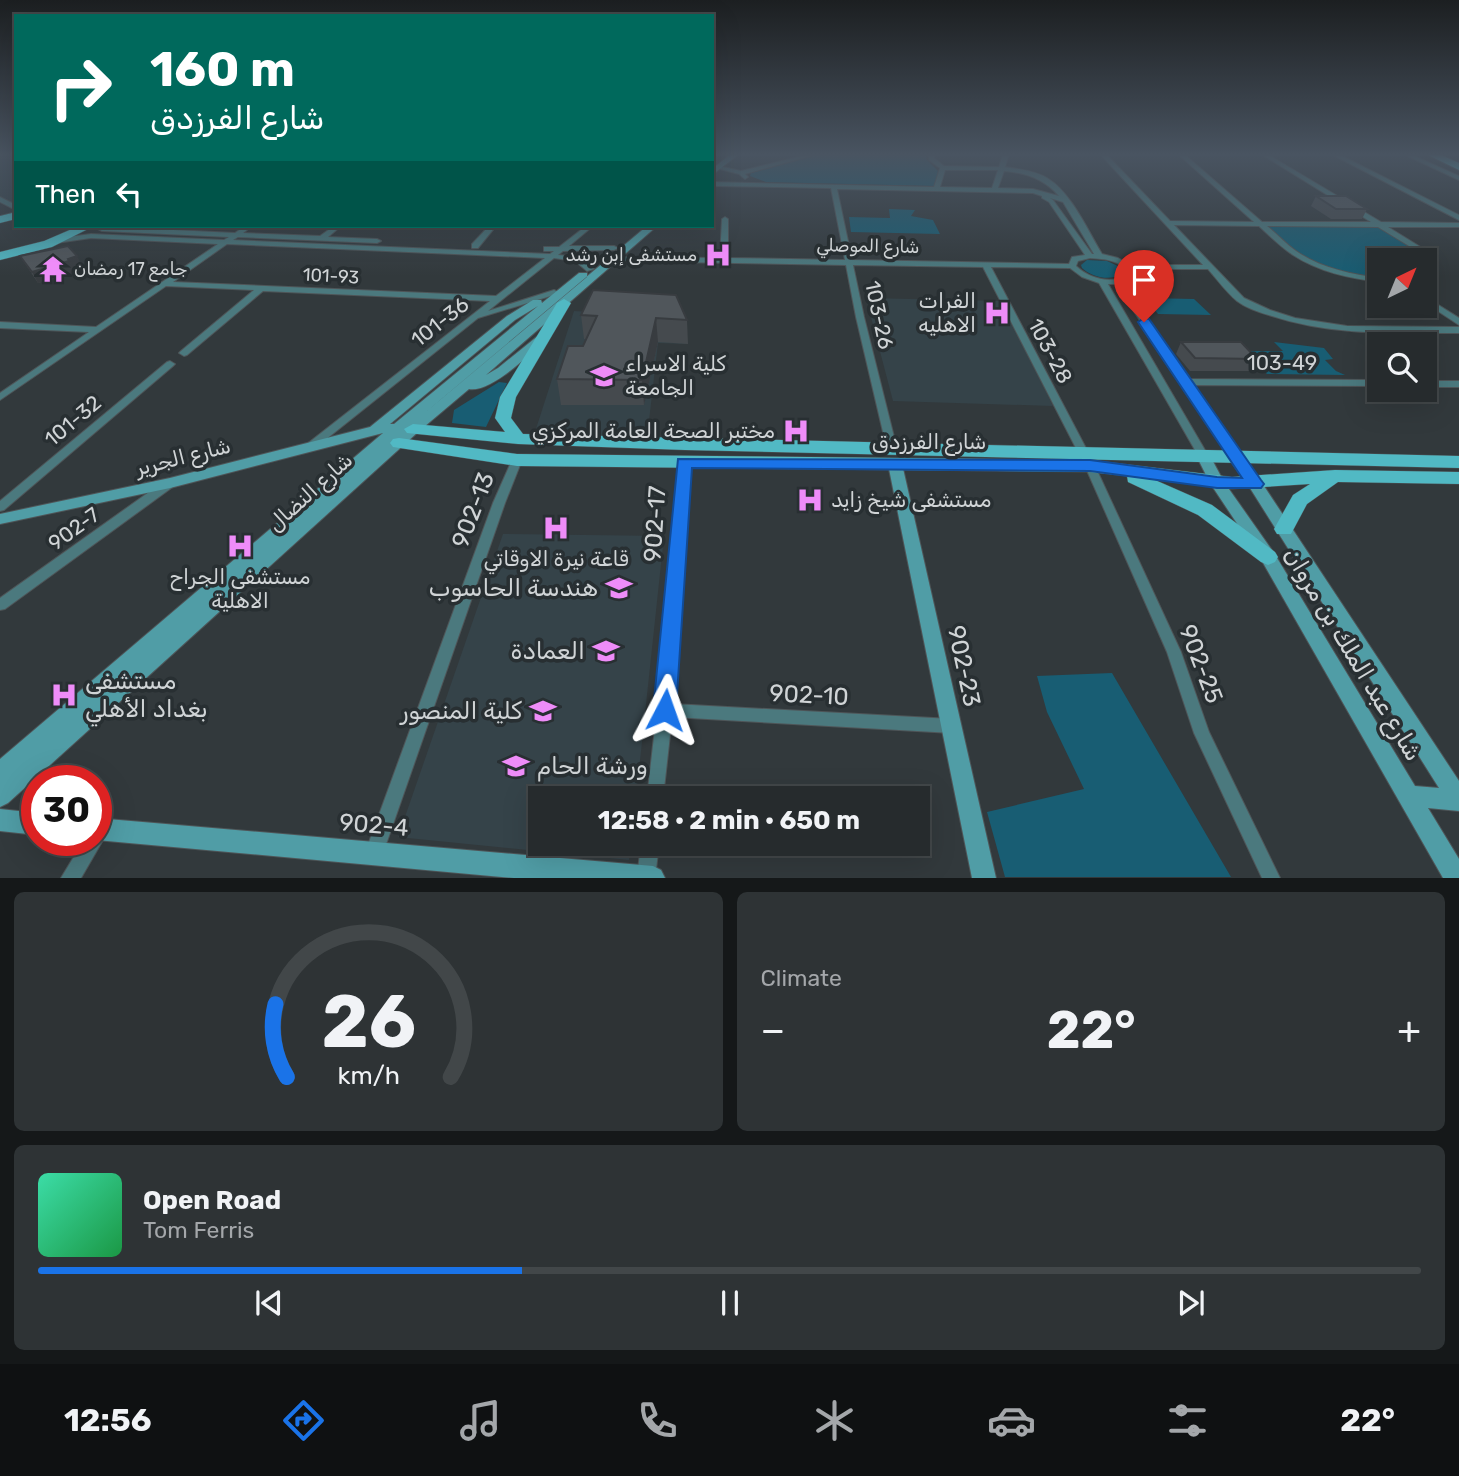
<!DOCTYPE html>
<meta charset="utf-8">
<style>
:root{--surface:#262b2d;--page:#2e3335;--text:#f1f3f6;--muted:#a4a7aa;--line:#424749;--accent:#1a73e8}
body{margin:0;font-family:Rubik,"Noto Naskh Arabic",sans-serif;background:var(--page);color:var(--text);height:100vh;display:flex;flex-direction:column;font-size:26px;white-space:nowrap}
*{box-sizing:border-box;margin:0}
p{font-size:23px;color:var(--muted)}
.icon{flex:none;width:38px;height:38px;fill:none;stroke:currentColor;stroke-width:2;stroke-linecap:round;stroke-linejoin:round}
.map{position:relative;height:878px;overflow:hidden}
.sheet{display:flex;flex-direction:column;gap:14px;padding:14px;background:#151819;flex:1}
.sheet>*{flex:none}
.banner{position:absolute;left:14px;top:14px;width:700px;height:214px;border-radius:0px;box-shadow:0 7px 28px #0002,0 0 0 2px var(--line);background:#00695c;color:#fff;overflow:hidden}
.needle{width:46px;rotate:43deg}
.controls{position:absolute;left:1367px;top:248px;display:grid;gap:14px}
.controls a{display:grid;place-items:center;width:70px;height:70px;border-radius:0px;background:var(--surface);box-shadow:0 7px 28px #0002,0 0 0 2px var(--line);font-size:35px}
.speed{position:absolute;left:21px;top:765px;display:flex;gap:14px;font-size:35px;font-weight:700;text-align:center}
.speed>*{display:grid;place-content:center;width:91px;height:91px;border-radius:50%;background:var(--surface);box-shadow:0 7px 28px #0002,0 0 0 2px var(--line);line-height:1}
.speed .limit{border:10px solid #d22;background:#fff;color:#111}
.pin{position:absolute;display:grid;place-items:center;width:60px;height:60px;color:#fff;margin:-72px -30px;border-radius:50% 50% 50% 0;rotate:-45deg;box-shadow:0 0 7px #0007}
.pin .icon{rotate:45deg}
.me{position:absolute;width:77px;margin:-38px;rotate:4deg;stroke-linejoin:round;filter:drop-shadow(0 0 5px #0008)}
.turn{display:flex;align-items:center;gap:24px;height:147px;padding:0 21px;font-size:32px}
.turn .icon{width:91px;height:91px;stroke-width:2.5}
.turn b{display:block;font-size:49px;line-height:60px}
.then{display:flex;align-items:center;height:66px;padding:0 21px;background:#0003;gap:14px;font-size:26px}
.big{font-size:52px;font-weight:700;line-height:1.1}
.sheet .widget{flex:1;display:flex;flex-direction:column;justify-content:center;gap:10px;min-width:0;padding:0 24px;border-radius:10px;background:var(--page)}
.sheet .dial{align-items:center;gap:0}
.dial svg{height:182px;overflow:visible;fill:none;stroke:var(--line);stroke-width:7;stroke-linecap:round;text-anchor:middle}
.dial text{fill:var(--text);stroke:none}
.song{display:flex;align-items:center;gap:21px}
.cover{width:84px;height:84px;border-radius:10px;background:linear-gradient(135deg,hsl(160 70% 55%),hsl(140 70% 35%))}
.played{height:7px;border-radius:4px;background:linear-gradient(90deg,var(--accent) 35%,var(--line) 35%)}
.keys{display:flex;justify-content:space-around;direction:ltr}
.heat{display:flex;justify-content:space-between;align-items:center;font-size:38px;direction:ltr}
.sheet .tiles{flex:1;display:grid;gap:14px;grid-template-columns:1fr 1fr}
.widget:last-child{grid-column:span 2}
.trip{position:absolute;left:528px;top:786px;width:402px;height:70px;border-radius:0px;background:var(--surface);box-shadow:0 7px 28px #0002,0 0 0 2px var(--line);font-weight:700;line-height:70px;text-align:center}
.tabs{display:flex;height:112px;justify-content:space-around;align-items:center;background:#0f1112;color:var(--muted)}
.tabs .icon{width:49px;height:49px}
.tabs .current{color:var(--accent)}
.tabs b{font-size:32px;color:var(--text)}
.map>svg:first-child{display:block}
</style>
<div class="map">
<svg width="1459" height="878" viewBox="0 0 1459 878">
<rect width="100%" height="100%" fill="#32393c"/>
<!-- built -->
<path fill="#354349" d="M 0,154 L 16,154 L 16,205 L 0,196 Z
M 866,298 L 1001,301 L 1053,406 L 893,401 Z
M 574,311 L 678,318 L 688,344 L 658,343 L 647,438 L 534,435 Z
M 503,534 L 664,536 L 636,798 L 541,798 L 541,844 L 631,844 L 629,860 L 398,837 Z"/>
<!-- green -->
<path fill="#185d73" d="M 820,154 L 927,154 L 926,159 L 938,171 L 935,186 L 766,182 L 750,176 L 751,173 Z
M 889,209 L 915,210 L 911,216 L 933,220 L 940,234 L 851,232 L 849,217 L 890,218 Z
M 1262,225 L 1382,227 L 1431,256 L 1434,272 L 1425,279 L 1424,261 L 1379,261 L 1379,280 L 1333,273 L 1293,252 Z
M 1087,260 L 1107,261 L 1122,268 L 1123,274 C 1110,281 1093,278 1082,268 L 1081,265 Z
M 1146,298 L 1194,299 L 1211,315 L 1158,314 Z
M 1274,342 L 1324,348 L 1333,359 L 1325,360 L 1336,371 L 1345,375 L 1267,374 L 1244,351 L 1283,351 Z
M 499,382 L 507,383 L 486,427 L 452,423 L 454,410 Z
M 1112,673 L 1231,877 L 1005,877 L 987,812 L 1084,789 L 1047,712 L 1037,676 Z"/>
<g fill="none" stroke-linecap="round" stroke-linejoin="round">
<defs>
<path id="street" d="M 810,154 L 818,154 L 745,174 L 748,177 L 745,179 L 739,174 L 716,168 L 719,166 L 741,171 Z
M 929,154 L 935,154 L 934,158 L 944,166 L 999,167 L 1003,154 L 1009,154 L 1005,167 C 1019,169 1035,171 1047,178 C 1071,192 1088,231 1102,254 L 1118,258 L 1130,265 L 1203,265 L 1100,154 L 1106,154 L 1170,221 L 1254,222 L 1178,154 L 1184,154 L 1262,222 L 1371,222 L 1261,154 L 1267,154 L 1381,222 L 1459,223 L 1459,227 L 1388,227 L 1435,256 L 1438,272 L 1424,281 L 1424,275 L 1430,271 L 1427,257 L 1378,227 L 1267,226 C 1277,234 1286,244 1296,251 C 1320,268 1351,274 1379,278 L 1379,282 C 1349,278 1319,272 1293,255 C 1281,247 1270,236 1259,226 L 1174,225 L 1244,298 L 1270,310 L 1295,318 L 1347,326 L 1459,327 L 1459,333 C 1396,333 1333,336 1272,316 C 1261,313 1246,308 1237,301 C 1226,292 1217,279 1208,269 L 1134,269 L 1137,275 L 1136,277 L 1123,283 L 1188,379 L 1379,380 L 1379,386 L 1191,385 L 1239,456 L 1238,458 L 1230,458 L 1116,284 L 1108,284 L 1209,457 L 1204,460 L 1199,457 L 1099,283 L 1082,277 L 1070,268 L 991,267 L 1089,454 L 1084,457 L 1079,454 L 983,267 L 853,265 L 864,317 L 897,449 L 892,452 L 887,449 L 856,317 L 846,265 L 616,261 L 612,259 L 616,257 L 720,258 L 722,219 L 725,217 L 728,219 L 728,258 L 845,260 L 831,188 L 712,186 L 712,182 L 934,187 L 940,168 L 929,160 ZM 945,170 L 998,170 L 992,188 L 940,187 ZM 1004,171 C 1027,173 1044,179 1059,196 L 1033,189 L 998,188 ZM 837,189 L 1033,193 L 1042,196 L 1042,198 L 1049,202 L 1085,255 L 1072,257 L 1069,264 L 852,260 ZM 1050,198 L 1063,202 L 1094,254 L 1092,254 L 1053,200 ZM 1090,258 C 1105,259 1121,260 1129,274 C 1112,285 1090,279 1076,266 L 1078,261 Z
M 1331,154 L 1338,154 L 1459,215 L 1459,220 Z
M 1403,154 L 1410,154 L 1459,176 L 1459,180 Z
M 0,197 L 16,205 L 16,210 L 0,202 Z
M 92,226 L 235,233 L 245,226 L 252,226 L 243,233 L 320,236 L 334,226 L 341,226 L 328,237 L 377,239 L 381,241 L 377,243 L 238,237 L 233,240 L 550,254 L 554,251 L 544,251 L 544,247 L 559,247 L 586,226 L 593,226 L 569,246 L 614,246 L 618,248 L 614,250 L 563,251 L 558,255 L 580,257 L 594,269 L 587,271 L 575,261 L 554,258 L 488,311 L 554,290 L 558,292 L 557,294 L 478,318 L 315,448 L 311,449 L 306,446 L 307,444 L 490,301 L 263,291 L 187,355 L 184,356 L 179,353 L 181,351 L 254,290 L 166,286 L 0,400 L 0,393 L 89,332 L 0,328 L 0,322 L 96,327 L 218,244 L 91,238 L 56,243 L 53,243 L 53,239 L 91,234 L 224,240 L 229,237 L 102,231 ZM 227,244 L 545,258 L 496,296 L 173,282 Z
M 489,226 L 496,226 L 478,248 L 472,248 L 472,244 Z
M 1424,296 L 1459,318 L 1459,325 L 1424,302 Z
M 170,361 L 175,364 L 173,366 L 4,510 L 0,511 L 0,501 L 167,362 Z
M 1424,381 L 1459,381 L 1459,387 L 1424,387 Z
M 517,457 L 522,460 L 505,503 L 383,853 L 380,859 L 374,862 L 368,859 L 365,853 L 493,503 L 512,460 Z
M 684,459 L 689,462 L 673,704 L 952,719 L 957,721 L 960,726 L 957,731 L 952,733 L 672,717 L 663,798 L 647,798 L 657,710 L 679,462 Z
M 1090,462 L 1095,466 L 1181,652 L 1209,732 L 1280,878 L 1262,878 L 1194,733 L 1167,652 L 1085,466 Z
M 170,479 L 174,480 L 176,483 L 174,486 L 5,609 L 0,610 L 0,598 L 166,480 Z
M 96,832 L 100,834 L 103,840 L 81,878 L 61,878 L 84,840 L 96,840 Z
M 641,844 L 659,844 L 655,878 L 637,878 Z"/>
<path id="secondary" d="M 731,154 L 739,154 L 712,175 L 712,169 Z
M 647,226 L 657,226 L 486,375 L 498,368 L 539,335 L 547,335 L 547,339 C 531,353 491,393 469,389 L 418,432 L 8,803 L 0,807 L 0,759 L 383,433 L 170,488 L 0,524 L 0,514 L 170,478 L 370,427 L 507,316 L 533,300 L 541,300 L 542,303 L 579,273 L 587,273 L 587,277 L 415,421 ZM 538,306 L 394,424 L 390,424 L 515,320 Z
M 1234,451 L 1239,453 L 1260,480 L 1459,781 L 1459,811 L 1428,808 L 1459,859 L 1459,878 L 1443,878 L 1262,561 L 1210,483 L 1197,457 L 1204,452 L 1209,454 L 1224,482 L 1274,553 L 1415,786 L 1439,788 L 1250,488 L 1227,456 Z
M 895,459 L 902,464 L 996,878 L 972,878 L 888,464 Z
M 0,809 L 37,813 L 37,835 L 0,831 Z
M 96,818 L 653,866 L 661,870 L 665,878 L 514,878 L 96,840 Z"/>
<path id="primary" d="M 16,212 L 16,219 L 0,223 L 0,216 Z
M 79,226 L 94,226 L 52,247 L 0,260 L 0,252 L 44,241 Z
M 564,299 L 571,303 L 516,397 L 511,418 L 523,434 L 1459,456 L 1459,468 L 685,450 L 518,444 L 407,433 L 404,429 L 413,424 L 505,432 L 495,418 L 500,397 L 557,303 Z
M 399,438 L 517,454 L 1090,460 L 1232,477 L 1335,470 L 1459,472 L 1459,484 L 1338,482 L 1307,504 L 1291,534 L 1277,534 L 1274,529 L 1293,495 L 1310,484 L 1232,489 L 1155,480 L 1212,505 L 1275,552 L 1278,557 L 1275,562 L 1268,565 L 1261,562 L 1198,515 L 1128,482 L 1127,476 L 1090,472 L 517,466 L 393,447 L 390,443 L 393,439 Z"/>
<path id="highway" d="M 1426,154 L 1439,154 L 1459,163 L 1459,170 Z"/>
</defs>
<!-- street casing -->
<use href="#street" stroke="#4e5558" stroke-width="2"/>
<!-- secondary casing -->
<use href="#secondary" stroke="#4e5558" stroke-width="2"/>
<!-- primary casing -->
<use href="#primary" stroke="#4e5558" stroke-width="1"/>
<!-- highway casing -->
<use href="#highway" stroke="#4e5558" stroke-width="2"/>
<!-- street -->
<use href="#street" fill="#4b797e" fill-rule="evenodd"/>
<!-- secondary -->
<use href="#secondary" fill="#509da6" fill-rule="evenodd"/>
<!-- primary -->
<use href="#primary" fill="#51b9c4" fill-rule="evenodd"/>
<!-- highway -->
<use href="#highway" fill="#4fd2df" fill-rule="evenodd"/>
</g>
<!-- wall -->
<path fill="#454a4e" d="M 1316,196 L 1367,209 L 1362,219 L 1331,219 L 1311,206 Z
M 20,256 L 83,268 L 74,270 L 76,273 L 38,283 Z
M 581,315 L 687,320 L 688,344 L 658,342 L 644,405 L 561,405 L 557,379 L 583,346 L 586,339 L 584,339 Z
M 1181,342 L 1257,359 L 1251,371 L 1190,371 L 1176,354 Z"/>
<!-- shaded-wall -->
<path fill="#383c40" d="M 77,256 L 83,268 L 74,270 L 76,273 L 38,283 L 32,272 Z
M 656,318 L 658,342 L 644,405 L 642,380 Z"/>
<!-- building -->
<path fill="#50565b" stroke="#383c40" stroke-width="2" d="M 1316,196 L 1346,196 L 1367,209 L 1336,209 Z
M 68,246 L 77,256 L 68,259 L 69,261 L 32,272 L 20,256 Z
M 593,290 L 676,295 L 687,320 L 656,318 L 642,380 L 557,379 L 568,346 L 583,346 L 597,316 L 581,315 Z
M 1181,342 L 1241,342 L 1257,359 L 1195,358 Z"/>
<!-- sky -->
<linearGradient id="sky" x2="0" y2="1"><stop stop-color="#1c1f21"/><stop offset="0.56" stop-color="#495461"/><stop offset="1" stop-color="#495461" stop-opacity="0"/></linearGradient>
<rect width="1459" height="276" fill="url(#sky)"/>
<!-- route -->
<path fill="#1a73e8" stroke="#114b97" stroke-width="2" d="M 1144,318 L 1149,319 L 1261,480 L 1264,484 L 1261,488 L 1217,488 L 1090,471 L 692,468 L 676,710 L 673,717 L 665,720 L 657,717 L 653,710 L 678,459 L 1090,460 L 1217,477 L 1242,478 L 1138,322 Z"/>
<!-- icons -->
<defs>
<symbol id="hospital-bare" viewBox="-9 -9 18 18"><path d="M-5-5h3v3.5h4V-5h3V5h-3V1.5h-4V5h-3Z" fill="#ee8cf8" stroke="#282f32" stroke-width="2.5" paint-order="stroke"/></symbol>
<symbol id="temple-bare" viewBox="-9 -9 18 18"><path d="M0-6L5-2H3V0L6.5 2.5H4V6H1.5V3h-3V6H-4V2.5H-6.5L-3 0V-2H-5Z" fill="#ee8cf8" stroke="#282f32" stroke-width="2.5" paint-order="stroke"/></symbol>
<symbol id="university-bare" viewBox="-9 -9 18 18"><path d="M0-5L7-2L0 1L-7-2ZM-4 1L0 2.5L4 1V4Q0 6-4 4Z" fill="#ee8cf8" stroke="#282f32" stroke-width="2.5" paint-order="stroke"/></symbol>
</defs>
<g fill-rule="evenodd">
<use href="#hospital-bare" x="699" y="236" width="38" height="38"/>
<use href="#temple-bare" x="34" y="250" width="38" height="38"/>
<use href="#hospital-bare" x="978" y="294" width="38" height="38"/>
<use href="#university-bare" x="585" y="357" width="38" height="38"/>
<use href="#hospital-bare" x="777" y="412" width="38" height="38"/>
<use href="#hospital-bare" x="791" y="481" width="38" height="38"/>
<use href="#hospital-bare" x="537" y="509" width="38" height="38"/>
<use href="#hospital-bare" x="221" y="527" width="38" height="38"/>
<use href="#university-bare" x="600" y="569" width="38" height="38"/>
<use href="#university-bare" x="587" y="632" width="38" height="38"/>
<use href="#hospital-bare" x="45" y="676" width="38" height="38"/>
<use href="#university-bare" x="524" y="692" width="38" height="38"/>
<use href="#university-bare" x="497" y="747" width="38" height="38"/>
</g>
<g text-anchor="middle" stroke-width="7" stroke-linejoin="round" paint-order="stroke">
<!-- far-street labels -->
<g font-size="18" fill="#d0d4d6" stroke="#282f32">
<text transform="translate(868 246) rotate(1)" y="6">شارع الموصلي</text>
<text transform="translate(331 276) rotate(3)" y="6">101-93</text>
</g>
<!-- far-poi labels -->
<g font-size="18" fill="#d0d4d6" stroke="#282f32" text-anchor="end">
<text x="697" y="261">مستشفى إبن رشد</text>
<text x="74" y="275" text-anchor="start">جامع 17 رمضان</text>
</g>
<!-- poi labels -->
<g font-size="21" fill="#d0d4d6" stroke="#282f32" text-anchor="end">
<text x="976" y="308">الفرات<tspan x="976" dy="24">الاهليه</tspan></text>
<text x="625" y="371" text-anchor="start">كلية الاسراء<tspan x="625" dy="24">الجامعة</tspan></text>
<text x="775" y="438">مختبر الصحة العامة المركزي</text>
<text x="831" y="507" text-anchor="start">مستشفى شيخ زايد</text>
<text x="556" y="566" text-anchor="middle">قاعة نيرة الاوقاتي</text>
<text x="240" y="584" text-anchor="middle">مستشفى الجراح<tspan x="240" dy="24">الاهلية</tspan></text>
</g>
<!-- street labels -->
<g font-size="21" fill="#d0d4d6" stroke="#282f32">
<text transform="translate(879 315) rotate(78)" y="7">103-26</text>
<text transform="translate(440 322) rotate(-38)" y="7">101-36</text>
<text transform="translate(1050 351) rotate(62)" y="7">103-28</text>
<text x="1282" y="370">103-49</text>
<text transform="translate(73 421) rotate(-40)" y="7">101-32</text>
<text x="929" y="449">شارع الفرزدق</text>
<text transform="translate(183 457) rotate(-14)" y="7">شارع الجرير</text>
<text transform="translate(310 492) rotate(-42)" y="7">شارع النضال</text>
<text transform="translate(74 529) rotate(-36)" y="7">902-7</text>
</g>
<!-- near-street labels -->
<g font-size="24" fill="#d0d4d6" stroke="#282f32">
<text transform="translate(473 510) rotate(-69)" y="8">902-13</text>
<text transform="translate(655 524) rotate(-86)" y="8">902-17</text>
<text transform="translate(1353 654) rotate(59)" y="8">شارع عبد الملك بن مروان</text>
<text transform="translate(1201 664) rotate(69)" y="8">902-25</text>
<text transform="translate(964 666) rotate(78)" y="8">902-23</text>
<text transform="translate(809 695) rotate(3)" y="8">902-10</text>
<text transform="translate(374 825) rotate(5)" y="8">902-4</text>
</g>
<!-- near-poi labels -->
<g font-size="24" fill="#d0d4d6" stroke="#282f32" text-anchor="end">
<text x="598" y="596">هندسة الحاسوب</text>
<text x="585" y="659">العمادة</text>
<text x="85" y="689" text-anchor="start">مستشفى<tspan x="85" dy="28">بغداد الأهلي</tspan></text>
<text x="522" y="719">كلية المنصور</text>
<text x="537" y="774" text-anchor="start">ورشة الحام</text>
</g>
</g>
</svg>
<div class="controls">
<a><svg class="needle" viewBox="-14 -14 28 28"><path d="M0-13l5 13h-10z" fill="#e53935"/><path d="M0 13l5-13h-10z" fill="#a4a7aa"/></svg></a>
<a><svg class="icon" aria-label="search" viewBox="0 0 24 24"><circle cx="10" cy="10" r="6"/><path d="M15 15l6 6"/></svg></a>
</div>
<div class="speed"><div class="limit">30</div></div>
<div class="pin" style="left:1144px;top:322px;background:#d93025"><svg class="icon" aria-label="arrive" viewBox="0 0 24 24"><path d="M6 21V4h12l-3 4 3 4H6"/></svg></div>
<svg class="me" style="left:665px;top:710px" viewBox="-20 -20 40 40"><path d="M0-17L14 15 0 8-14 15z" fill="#1a73e8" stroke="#fff" stroke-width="4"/></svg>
<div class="trip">12:58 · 2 min · 650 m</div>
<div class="banner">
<div class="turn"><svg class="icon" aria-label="right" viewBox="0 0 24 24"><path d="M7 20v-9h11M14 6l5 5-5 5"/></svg><div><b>160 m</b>شارع الفرزدق</div></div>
<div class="then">Then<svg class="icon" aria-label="left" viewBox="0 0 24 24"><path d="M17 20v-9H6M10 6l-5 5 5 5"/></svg></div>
</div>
</div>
<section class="sheet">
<div class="tiles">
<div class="widget dial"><svg viewBox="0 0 100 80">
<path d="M14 69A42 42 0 1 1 86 69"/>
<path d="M14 69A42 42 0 0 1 9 37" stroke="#1a73e8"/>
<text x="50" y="56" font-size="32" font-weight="700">26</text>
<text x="50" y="72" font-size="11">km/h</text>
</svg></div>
<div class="widget"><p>Climate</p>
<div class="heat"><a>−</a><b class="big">22°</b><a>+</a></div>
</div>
<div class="widget">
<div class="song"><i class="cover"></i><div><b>Open Road</b><p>Tom Ferris</p></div></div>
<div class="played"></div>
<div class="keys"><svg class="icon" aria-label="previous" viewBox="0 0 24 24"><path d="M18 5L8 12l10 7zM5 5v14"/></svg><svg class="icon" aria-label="pause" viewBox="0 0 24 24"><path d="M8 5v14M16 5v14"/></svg><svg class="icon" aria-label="next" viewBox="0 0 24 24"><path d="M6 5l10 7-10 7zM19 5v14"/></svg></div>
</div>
</div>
</section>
<nav class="tabs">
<b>12:56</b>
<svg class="icon current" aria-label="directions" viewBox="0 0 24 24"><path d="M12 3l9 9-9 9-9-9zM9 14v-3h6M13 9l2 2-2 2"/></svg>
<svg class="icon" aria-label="music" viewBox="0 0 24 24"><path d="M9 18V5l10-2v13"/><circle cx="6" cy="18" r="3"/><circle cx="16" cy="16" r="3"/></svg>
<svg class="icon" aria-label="phone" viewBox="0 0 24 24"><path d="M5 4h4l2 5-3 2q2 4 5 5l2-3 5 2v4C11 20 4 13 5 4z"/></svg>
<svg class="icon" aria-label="climate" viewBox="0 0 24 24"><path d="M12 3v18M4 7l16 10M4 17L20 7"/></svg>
<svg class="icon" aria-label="car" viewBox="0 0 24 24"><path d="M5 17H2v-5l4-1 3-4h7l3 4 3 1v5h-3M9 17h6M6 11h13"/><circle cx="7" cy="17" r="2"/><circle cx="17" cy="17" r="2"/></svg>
<svg class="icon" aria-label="filters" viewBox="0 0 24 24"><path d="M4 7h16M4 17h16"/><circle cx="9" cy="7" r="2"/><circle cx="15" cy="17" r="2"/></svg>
<b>22°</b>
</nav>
